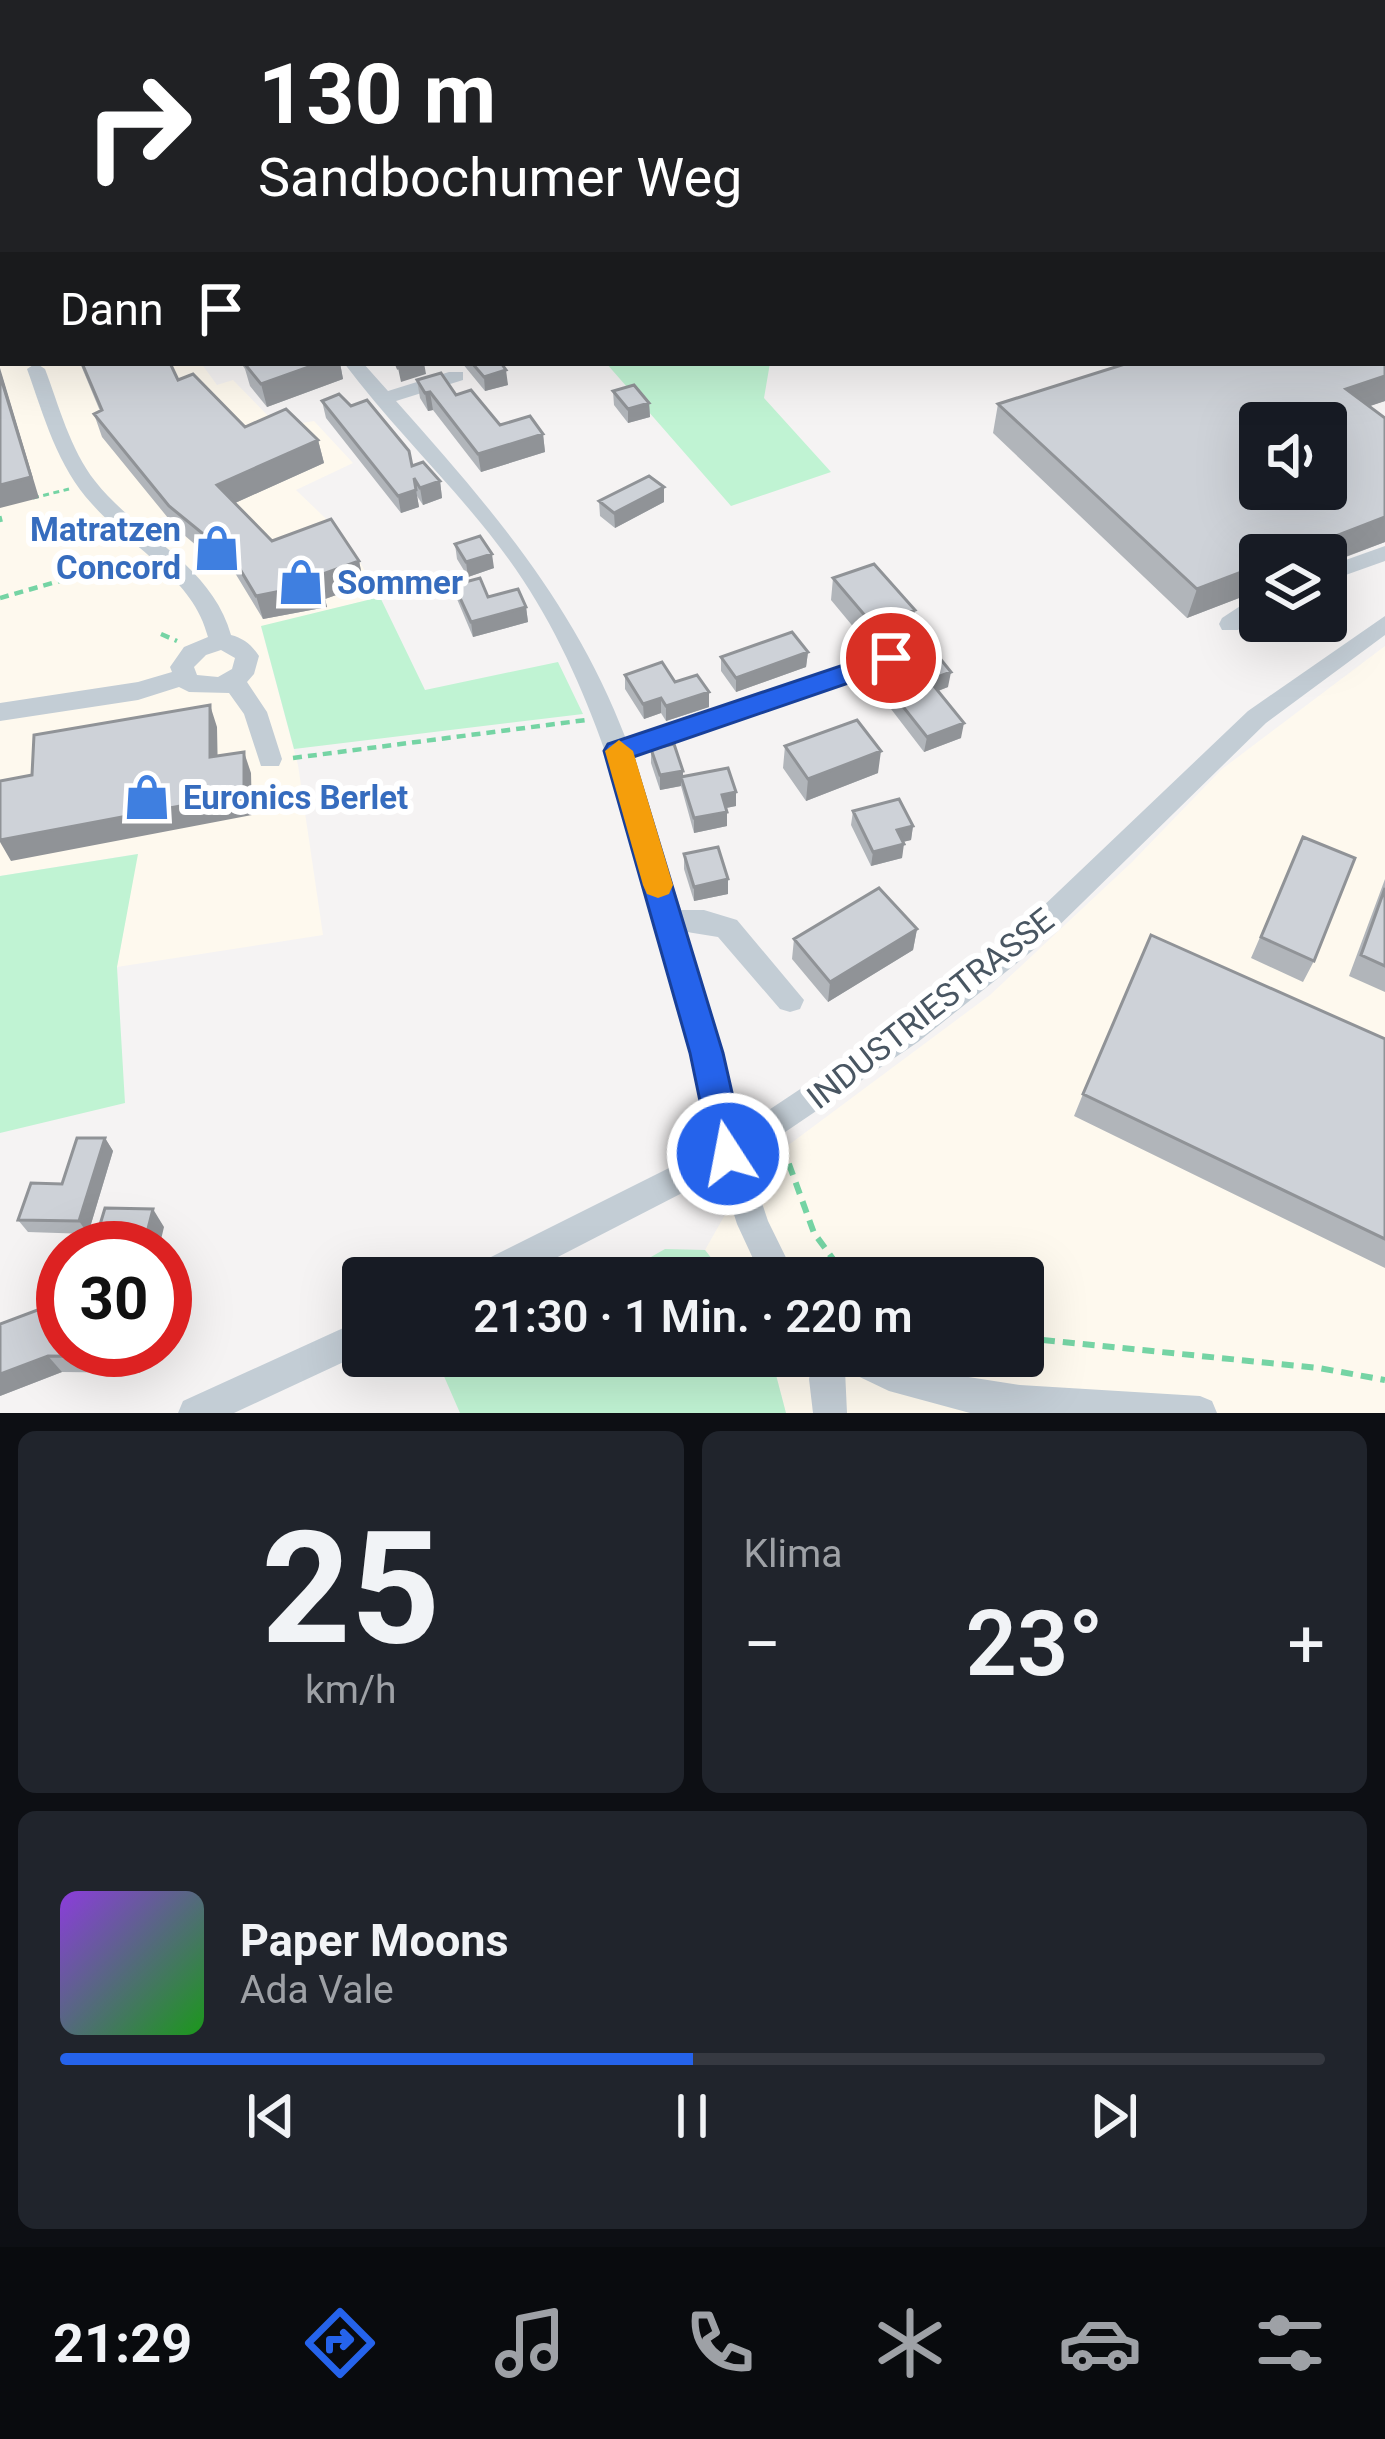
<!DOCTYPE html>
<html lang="de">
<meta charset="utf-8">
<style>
:root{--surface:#171b24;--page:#20242c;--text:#f1f3f6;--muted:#9ea1a6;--line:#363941;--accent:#2563eb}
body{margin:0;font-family:Roboto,sans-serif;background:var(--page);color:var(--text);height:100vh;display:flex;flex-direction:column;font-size:45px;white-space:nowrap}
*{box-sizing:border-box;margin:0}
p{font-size:39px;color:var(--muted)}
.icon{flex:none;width:66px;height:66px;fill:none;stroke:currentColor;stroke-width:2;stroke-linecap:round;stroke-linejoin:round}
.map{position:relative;height:1413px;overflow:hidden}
.drawer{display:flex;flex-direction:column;gap:18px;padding:18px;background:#0d0f14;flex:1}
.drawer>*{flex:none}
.guide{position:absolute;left:0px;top:0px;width:1386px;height:366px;box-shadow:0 12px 48px #0002;background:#202124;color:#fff;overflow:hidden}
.fabs{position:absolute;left:1239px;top:402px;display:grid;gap:24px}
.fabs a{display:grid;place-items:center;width:108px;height:108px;border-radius:12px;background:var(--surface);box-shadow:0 12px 48px #0002;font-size:60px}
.speed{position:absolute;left:36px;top:1221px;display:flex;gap:24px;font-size:60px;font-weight:700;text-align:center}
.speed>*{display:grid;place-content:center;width:156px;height:156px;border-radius:50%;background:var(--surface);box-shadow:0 12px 48px #0002;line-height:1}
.speed .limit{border:18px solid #d22;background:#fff;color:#111}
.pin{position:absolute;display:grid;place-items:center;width:102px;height:102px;color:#fff;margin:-51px;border:6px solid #fff;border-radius:50%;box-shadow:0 3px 12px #0007}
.me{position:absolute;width:132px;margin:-66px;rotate:349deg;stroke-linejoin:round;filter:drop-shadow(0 0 9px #0008)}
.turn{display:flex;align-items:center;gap:42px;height:252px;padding:0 60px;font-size:54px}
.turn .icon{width:156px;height:156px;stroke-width:2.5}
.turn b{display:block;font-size:84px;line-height:102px}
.then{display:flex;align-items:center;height:114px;padding:0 60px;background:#0003;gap:24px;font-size:45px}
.big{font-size:90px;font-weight:600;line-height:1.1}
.drawer .card{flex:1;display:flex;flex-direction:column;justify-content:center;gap:18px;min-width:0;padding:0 42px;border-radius:18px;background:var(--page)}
.drawer .dial{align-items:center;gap:0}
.dial b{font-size:156px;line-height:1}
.song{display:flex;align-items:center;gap:36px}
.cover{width:144px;height:144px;border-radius:18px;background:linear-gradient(135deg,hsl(270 70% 55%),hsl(120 70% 35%))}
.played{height:12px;border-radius:6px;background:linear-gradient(90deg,var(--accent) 50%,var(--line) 50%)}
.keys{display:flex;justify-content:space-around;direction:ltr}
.heat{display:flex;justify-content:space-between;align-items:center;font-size:66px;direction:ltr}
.drawer .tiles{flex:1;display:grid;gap:18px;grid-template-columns:1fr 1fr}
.card:last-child{grid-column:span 2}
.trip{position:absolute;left:342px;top:1257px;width:702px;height:120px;border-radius:12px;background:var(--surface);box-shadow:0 12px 48px #0002;font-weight:600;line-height:120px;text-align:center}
.menu{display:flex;height:192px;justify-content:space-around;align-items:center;background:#090b0e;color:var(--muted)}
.menu .icon{width:84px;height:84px}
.menu .active{color:var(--accent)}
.menu b{font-size:54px;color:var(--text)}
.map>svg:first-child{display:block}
</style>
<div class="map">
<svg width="1385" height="1413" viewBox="0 0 1385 1413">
<rect width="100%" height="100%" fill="#f5f3f3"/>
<!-- commercial -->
<path fill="#fef9ee" d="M 11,363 L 201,363 L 217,385 L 233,380 L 279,427 L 314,421 L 353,463 L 296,490 L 346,538 L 380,597 L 261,627 L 298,765 L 323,935 L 117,967 L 137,854 L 0,876 L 0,366 Z
M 1385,646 L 1385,1413 L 786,1413 L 771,1356 L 1023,1356 L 1023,1278 L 727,1278 L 705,1250 L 747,1176 L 990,995 L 1132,862 L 1222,769 Z"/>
<!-- green -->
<path fill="#c0f3d3" d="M 670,0 L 1385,0 L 1385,101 L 1383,3 Z
M 606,363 L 770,363 L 764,398 L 831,472 L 731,506 Z
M 380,597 L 425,690 L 558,662 L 583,714 L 294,749 L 261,626 Z
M 138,854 L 117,967 L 125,1103 L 0,1133 L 0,876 Z
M 665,1249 L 705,1250 L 727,1278 L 614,1278 Z
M 475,1356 L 771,1356 L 786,1413 L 460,1413 L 443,1374 Z"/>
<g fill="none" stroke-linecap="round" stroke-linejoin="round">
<defs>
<path id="highway" d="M 17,3 L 30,0
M 60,3 L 73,0"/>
</defs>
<!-- highway casing -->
<use href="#highway" stroke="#7391b0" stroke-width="36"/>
<!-- path-far2 -->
<path stroke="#75d4a4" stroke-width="3" stroke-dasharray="6 4.5" stroke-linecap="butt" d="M 314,0 L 318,3
M 33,498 L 69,489
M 0,516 L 2,524"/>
<!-- path-far1 -->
<path stroke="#75d4a4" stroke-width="4.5" stroke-dasharray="9 6" stroke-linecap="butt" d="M 0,598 L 112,566
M 161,634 L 177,641
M 293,758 L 586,720"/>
<!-- path -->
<path stroke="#75d4a4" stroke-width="6" stroke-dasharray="12 8" stroke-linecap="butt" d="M 782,1145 L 814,1233 L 847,1278
M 1023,1338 L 1319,1368 L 1385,1380"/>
<!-- minor -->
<path fill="#c3cdd5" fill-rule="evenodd" d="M 0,248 L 3,248 L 3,258 L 0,258 Z
M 1383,329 L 1385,330 L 1385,342 L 1383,341 Z
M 36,363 L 45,369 C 59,406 70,449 95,481 C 137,535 212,565 231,635 C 243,638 252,645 259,656 L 254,674 L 247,682 L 267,712 L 282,759 L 279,766 L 261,766 L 244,714 L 229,693 L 189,692 L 179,687 L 138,700 L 0,721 L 0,703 L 138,682 L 172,672 L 170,667 L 184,647 L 208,637 C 193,577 131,548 92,504 C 57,466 44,416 27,369 ZM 221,650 L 235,658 L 232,669 L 218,677 L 197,675 L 194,667 L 206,655 Z
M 344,363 L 363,363 L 388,391 L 449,372 L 463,372 L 463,380 L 396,401 C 491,508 574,603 626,739 L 891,651 L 903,659 L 899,665 L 632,756 L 681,910 L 704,910 L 737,920 L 804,1000 L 800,1009 L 790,1012 L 780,1009 L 718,937 L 687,932 L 740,1129 L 898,1024 L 1017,931 L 1248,711 L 1385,616 L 1385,635 L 1266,723 L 1037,947 L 918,1042 L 747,1158 L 768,1221 L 796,1278 L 762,1278 L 737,1224 L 721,1173 L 517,1278 L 467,1278 L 471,1267 L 713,1146 C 695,1072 676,998 657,926 C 625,808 592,685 523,580 C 471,501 400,438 344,363 Z
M 1385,546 L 1385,561 L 1326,582 L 1326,567 Z
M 1260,593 L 1260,613 L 1238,630 L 1222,630 L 1219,624 L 1222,618 Z
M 363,1319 L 363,1353 L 234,1413 L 178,1413 L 183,1401 Z
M 814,1356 L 888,1356 L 930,1371 L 1020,1385 L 1200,1396 L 1212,1401 L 1217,1413 L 970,1413 L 889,1391 L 845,1370 L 847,1413 L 813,1413 L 809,1379 Z"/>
<!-- highway -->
<use href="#highway" stroke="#88a6c4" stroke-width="33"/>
<!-- minor-bridge -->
<path stroke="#c3cdd5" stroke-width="15" d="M 3,0 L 10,3"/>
</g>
<!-- wall -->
<path fill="#b1b5ba" d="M 1383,95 L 1385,96 L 1385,299 L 1383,298 Z
M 1385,341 L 1385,401 L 1369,406 L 1385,418 L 1385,542 L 1187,618 L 993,433 L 998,404 Z
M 80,363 L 170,363 L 178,380 L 245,427 L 318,440 L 324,463 L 235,503 L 272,541 L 359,561 L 364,585 L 325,599 L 327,607 L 263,619 L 232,568 L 225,570 L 177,529 L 102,437 L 94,414 L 100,411 Z
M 241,363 L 340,363 L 343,379 L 267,407 L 250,386 L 245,369 Z
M 462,363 L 501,363 L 508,385 L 485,391 Z
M 417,380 L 456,395 L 500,425 L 543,434 L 545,452 L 481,472 L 433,410 L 428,411 L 420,398 Z
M 613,391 L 649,403 L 650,417 L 628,423 L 614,405 Z
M 322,401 L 412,466 L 440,481 L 442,498 L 423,505 L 417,496 L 419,507 L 401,513 L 326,418 Z
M 599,501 L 664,502 L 615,528 L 600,516 Z
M 455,544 L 494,568 L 468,577 L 457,559 Z
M 833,578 L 912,632 L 870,647 L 831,600 Z
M 454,585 L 488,597 L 526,607 L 528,622 L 473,637 L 457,599 Z
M 808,652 L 806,667 L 736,692 L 721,671 L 721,657 Z
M 894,665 L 948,687 L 938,691 L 961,738 L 924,752 L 891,709 L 893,694 L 901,691 L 892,679 Z
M 625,675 L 675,682 L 709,692 L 709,707 L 666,721 L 661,713 L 644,719 L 625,689 Z
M 785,746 L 878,773 L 806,801 L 783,768 Z
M 651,749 L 683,776 L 736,806 L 726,808 L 727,826 L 694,833 L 681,786 L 660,790 L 651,763 Z
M 853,811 L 913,826 L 911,840 L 903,842 L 902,858 L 871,866 L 851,825 Z
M 1303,837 L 1314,961 L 1303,982 L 1251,958 Z
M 684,854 L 728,879 L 728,894 L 694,901 L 684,869 Z
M 1385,879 L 1385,992 L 1349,976 Z
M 917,929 L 913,950 L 828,1002 L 792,959 L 794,939 Z
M 1385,1039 L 1385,1268 L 1074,1116 L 1083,1094 Z
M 105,1138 L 113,1151 L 88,1234 L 28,1232 L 18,1220 L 62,1184 Z
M 0,1324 L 146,1350 L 140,1373 L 62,1372 L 0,1396 Z"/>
<!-- shaded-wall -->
<path fill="#909397" d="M 320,363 L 340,363 L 343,379 L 267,407 L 261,384 Z
M 414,363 L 424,363 L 426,374 L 401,382 L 398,368 Z
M 0,368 L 39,498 L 0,508 Z
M 506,370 L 508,385 L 485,391 L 484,377 Z
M 1385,376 L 1385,401 L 1335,418 L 1346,389 Z
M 430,392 L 433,410 L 428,411 L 425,393 Z
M 649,403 L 650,417 L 628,423 L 628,409 Z
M 543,434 L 545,452 L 481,472 L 478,454 Z
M 318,440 L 324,463 L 224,508 L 217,485 Z
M 440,481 L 442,498 L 423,505 L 420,488 Z
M 664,487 L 664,502 L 615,528 L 614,513 Z
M 416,490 L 419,507 L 401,513 L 398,496 Z
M 1385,517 L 1385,542 L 1326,564 L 1326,555 L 1287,555 Z
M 225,544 L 232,568 L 225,570 L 218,546 Z
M 492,554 L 494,568 L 468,577 L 466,562 Z
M 359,561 L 364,585 L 325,599 L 327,607 L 263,619 L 256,596 Z
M 1260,565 L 1260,590 L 1187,618 L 1197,589 Z
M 526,607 L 528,622 L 473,637 L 471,622 Z
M 915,610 L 912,632 L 870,647 L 873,625 Z
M 808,652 L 806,667 L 736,692 L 736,678 Z
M 951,672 L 948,687 L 927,695 L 929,680 Z
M 709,692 L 709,707 L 666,721 L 666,706 Z
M 661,698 L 661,713 L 644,719 L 643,704 Z
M 210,705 L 217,727 L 218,778 L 210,757 Z
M 964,723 L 961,738 L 924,752 L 927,737 Z
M 881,751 L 878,773 L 806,801 L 808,779 Z
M 244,752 L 251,773 L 252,815 L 11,861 L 0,842 L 0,819 Z
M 683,771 L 683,784 L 681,777 L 681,786 L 660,790 L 660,775 Z
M 736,792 L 736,806 L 721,809 L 722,795 Z
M 727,812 L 727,826 L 694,833 L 694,818 Z
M 913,826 L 911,840 L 894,844 L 897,830 Z
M 904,844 L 902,858 L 871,866 L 873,852 Z
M 728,879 L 728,894 L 694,901 L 694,887 Z
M 917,929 L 913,950 L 828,1002 L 830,982 Z
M 105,1138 L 113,1151 L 88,1234 L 79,1221 Z
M 153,1209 L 164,1227 L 159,1248 L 143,1248 Z
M 129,1350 L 146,1350 L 140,1373 L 128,1357 Z
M 48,1356 L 62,1372 L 0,1396 L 0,1374 Z"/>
<!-- building -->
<path fill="#ced2d8" stroke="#909397" stroke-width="3" fill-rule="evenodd" d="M 0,39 L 3,41 L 3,70 L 0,71 Z
M 1383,95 L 1385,96 L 1385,265 L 1383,264 Z
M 1383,340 L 1385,341 L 1385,376 L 1346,389 L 1385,418 L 1385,517 L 1287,555 L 1260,555 L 1260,565 L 1197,589 L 998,404 L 1128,363 L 1383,363 ZM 1260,423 L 1326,423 L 1326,489 L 1260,489 Z
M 82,363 L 170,363 L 178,380 L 193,374 L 245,427 L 286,409 L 318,440 L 217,485 L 272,541 L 331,519 L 359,561 L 317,576 L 321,583 L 256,596 L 225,544 L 218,546 L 169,506 L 94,414 L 102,410 Z
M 244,363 L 320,363 L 261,384 Z
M 396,363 L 414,363 L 398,368 Z
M 472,363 L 501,363 L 506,370 L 484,377 Z
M 441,373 L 456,395 L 471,390 L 500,425 L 530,416 L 543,434 L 478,454 L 430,392 L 425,393 L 417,380 Z
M 0,375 L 31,477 L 0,485 Z
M 634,385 L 649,403 L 628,409 L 613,391 Z
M 339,394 L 351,406 L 367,400 L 409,451 L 412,466 L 423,462 L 440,481 L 420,488 L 414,478 L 416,490 L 398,496 L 322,401 Z
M 649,476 L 664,487 L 614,513 L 599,501 Z
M 480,536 L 492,554 L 466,562 L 455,544 Z
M 874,564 L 915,610 L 873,625 L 833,578 Z
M 480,578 L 488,597 L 518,589 L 526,607 L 471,622 L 454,585 Z
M 792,632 L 808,652 L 736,678 L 721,657 Z
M 934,651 L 951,672 L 929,680 L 964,723 L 927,737 L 893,694 L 912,688 L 894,665 Z
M 662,662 L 675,682 L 697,675 L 709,692 L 666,706 L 661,698 L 643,704 L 625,675 Z
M 210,705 L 210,757 L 244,752 L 244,794 L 0,840 L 0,781 L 32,775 L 34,735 Z
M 857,720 L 881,751 L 808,779 L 785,746 Z
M 674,744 L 683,771 L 660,775 L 651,749 Z
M 728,768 L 736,792 L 722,795 L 727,812 L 694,818 L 681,777 Z
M 899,799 L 913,826 L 897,830 L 904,844 L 873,852 L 853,811 Z
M 1303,837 L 1355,858 L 1314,961 L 1261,937 Z
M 718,847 L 728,879 L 694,887 L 684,854 Z
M 879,888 L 917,929 L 830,982 L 794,939 Z
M 1385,888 L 1385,966 L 1361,955 Z
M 1151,935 L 1385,1039 L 1385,1239 L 1083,1094 Z
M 77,1138 L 105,1138 L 79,1221 L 18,1220 L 31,1183 L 62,1184 Z
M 105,1208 L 153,1209 L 143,1248 L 93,1248 Z
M 63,1290 L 63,1350 L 129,1350 L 128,1357 L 48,1356 L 0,1374 L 0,1324 L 59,1302 Z"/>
<!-- route -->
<path fill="#2563eb" stroke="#184099" stroke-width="3" d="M 891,649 L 901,652 L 905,658 L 901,665 L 633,757 L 723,1053 L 746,1154 L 740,1166 L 728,1170 L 716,1166 L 711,1154 L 690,1053 L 604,751 L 608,744 Z"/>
<!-- slow -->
<path fill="#f59e0b" d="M 619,740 L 633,751 L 673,885 L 669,894 L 658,898 L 647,894 L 643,885 L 605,751 Z"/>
<!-- icons -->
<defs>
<symbol id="shop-bare" viewBox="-9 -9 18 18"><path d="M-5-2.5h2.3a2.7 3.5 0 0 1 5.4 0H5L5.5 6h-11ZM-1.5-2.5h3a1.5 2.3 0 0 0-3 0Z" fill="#3f7fe0" stroke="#fff" stroke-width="2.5" paint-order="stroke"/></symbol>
</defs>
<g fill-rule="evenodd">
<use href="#shop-bare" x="184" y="515" width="66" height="66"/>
<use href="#shop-bare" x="268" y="549" width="66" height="66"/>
<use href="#shop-bare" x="114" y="764" width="66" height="66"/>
</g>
<g text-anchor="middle" stroke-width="12" stroke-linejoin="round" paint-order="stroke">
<!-- shop labels -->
<g font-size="33" font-weight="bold" fill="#366cbe" stroke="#fff" text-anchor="start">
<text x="181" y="541" text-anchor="end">Matratzen<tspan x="181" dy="38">Concord</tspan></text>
<text x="337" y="594">Sommer</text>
<text x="183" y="809">Euronics Berlet</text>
</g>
<!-- street labels -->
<g font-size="33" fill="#495662" stroke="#fff">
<text transform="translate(930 1008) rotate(-38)" y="12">INDUSTRIESTRASSE</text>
</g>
</g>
</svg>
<div class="fabs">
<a><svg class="icon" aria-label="sound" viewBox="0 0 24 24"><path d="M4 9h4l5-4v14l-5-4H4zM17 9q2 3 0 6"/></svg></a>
<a><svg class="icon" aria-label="layers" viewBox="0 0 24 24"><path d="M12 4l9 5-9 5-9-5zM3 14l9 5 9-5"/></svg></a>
</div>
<div class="speed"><div class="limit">30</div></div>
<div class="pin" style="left:891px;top:658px;background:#d93025"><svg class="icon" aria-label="arrive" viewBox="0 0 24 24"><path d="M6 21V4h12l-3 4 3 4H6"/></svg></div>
<svg class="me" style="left:728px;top:1154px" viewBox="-20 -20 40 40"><circle r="17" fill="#2563eb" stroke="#fff" stroke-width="3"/><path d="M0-11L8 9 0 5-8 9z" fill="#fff"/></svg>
<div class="trip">21:30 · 1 Min. · 220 m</div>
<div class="guide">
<div class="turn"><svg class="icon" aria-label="right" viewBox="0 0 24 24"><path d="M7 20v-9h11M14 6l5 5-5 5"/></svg><div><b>130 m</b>Sandbochumer Weg</div></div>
<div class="then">Dann<svg class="icon" aria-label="arrive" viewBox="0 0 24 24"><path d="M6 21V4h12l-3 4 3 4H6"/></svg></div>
</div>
</div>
<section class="drawer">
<div class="tiles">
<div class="card dial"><b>25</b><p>km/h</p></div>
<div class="card"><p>Klima</p>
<div class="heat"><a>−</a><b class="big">23°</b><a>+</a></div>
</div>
<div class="card">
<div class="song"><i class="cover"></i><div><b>Paper Moons</b><p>Ada Vale</p></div></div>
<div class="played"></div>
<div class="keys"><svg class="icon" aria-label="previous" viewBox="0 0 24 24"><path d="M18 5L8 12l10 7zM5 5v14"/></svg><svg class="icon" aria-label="pause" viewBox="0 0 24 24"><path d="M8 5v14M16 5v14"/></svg><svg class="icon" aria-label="next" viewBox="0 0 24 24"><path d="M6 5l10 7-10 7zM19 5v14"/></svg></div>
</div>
</div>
</section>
<nav class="menu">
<b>21:29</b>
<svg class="icon active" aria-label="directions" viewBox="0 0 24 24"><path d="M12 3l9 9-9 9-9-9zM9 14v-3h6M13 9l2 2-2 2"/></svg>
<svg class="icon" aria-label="music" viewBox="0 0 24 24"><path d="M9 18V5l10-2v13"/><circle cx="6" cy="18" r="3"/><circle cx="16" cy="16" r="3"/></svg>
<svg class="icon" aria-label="phone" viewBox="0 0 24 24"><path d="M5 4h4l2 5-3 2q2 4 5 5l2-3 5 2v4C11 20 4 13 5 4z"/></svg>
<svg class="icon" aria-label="climate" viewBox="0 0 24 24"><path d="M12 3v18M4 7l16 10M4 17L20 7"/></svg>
<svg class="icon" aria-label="car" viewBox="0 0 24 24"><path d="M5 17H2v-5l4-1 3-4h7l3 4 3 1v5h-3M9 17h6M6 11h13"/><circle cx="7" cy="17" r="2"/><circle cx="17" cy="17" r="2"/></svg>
<svg class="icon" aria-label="filters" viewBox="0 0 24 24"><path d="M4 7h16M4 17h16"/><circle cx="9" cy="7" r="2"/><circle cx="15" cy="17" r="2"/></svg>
</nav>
